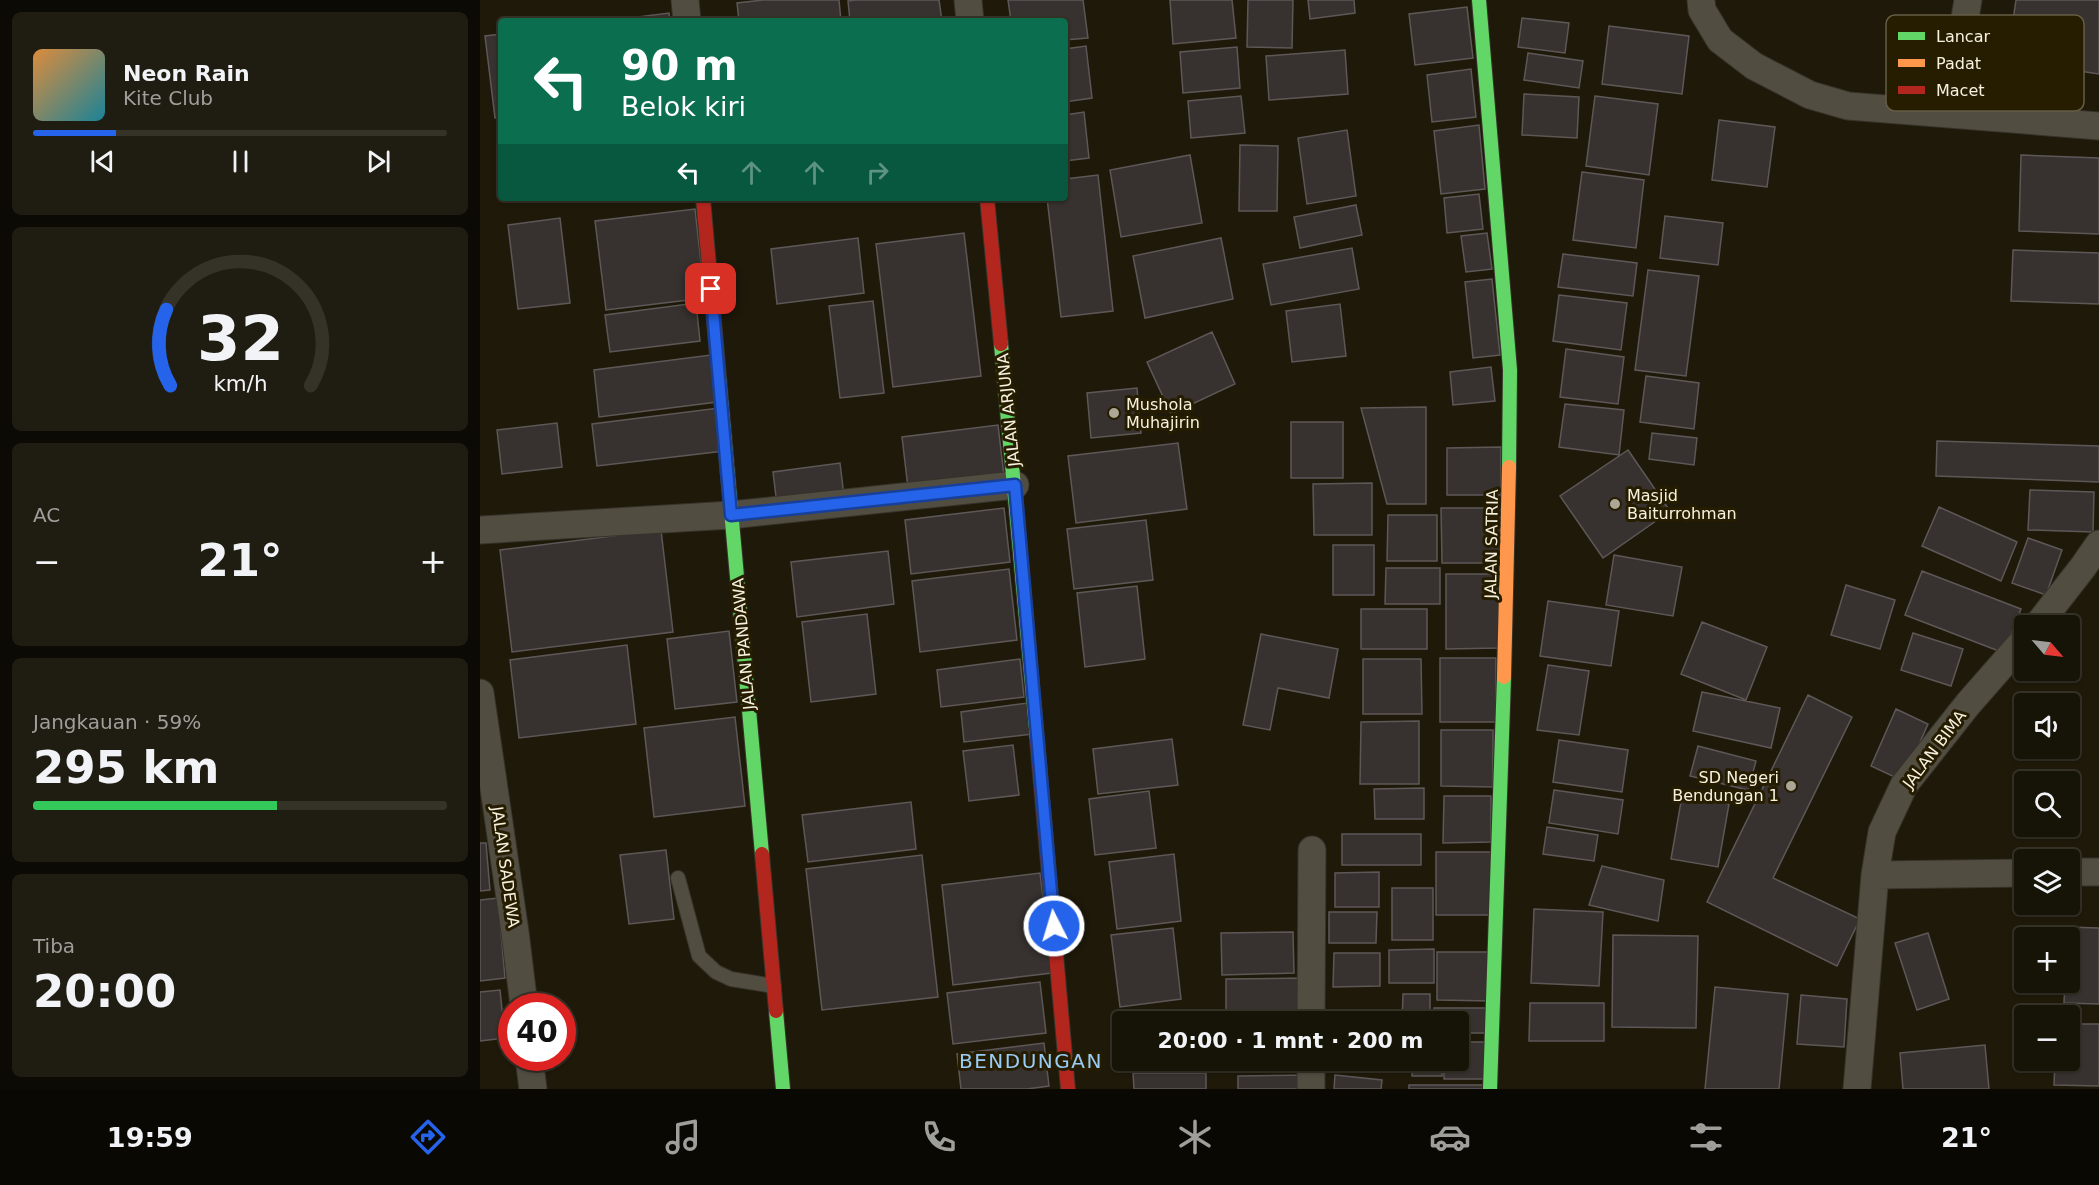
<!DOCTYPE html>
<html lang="id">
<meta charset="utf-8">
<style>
:root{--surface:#161307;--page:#1f1c11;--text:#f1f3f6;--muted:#9e9e9b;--line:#353228;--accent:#2563eb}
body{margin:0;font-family:"DejaVu Sans",sans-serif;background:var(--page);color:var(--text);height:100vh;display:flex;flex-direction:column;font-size:22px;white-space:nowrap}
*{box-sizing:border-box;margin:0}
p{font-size:20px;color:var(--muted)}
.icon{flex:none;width:33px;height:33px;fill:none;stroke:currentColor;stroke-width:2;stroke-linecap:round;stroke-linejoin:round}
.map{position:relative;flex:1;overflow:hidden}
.side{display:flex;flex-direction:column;gap:12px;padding:12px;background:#0c0a04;width:480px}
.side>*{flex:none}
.banner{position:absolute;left:18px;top:18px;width:570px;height:183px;border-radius:6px;box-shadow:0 2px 4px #0004,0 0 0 2px var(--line);background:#0b6e4f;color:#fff;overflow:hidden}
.needle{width:39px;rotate:118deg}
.tools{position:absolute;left:1534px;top:615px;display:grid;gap:12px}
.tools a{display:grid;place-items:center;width:66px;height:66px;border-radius:6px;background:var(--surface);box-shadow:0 2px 4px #0004,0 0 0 2px var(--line);font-size:30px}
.speed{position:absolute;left:18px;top:993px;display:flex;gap:12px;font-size:30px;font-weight:700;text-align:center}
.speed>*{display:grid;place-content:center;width:78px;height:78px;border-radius:50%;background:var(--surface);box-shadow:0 2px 4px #0004,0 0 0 2px var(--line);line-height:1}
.speed .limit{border:9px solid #d22;background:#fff;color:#111}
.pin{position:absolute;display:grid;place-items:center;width:51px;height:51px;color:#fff;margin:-26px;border-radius:12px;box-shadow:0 3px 9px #0006}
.me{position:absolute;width:66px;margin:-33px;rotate:355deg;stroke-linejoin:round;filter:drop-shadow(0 0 4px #0008)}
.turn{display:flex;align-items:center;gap:21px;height:126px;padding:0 24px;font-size:27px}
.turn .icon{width:78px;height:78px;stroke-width:2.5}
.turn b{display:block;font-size:42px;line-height:51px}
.lanes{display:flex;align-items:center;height:57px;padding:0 24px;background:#0003;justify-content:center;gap:30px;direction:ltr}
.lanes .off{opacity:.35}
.big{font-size:45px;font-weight:800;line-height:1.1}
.side .tile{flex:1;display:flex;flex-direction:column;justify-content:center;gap:9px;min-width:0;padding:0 21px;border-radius:9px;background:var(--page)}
.side .dial{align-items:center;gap:0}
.dial svg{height:156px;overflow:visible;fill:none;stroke:var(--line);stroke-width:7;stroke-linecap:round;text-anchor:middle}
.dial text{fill:var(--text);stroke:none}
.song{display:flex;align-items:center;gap:18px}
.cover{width:72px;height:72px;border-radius:9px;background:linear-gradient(135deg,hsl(30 70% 55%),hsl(190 70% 35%))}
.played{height:6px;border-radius:3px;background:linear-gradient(90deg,var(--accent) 20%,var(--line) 20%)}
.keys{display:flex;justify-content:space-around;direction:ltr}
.heat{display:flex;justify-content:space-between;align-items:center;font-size:33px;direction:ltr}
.charge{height:9px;border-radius:4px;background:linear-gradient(90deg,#34c759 59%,var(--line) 0)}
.trip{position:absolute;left:632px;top:1011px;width:357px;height:60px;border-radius:6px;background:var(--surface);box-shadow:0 2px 4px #0004,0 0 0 2px var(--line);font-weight:800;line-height:60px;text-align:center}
.dock{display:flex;height:96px;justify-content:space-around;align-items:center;background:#090803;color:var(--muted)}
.dock .icon{width:42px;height:42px}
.dock .current{color:var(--accent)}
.dock b{font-size:27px;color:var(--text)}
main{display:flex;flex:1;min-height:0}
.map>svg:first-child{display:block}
</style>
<main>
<section class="side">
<div class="tile">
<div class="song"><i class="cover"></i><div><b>Neon Rain</b><p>Kite Club</p></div></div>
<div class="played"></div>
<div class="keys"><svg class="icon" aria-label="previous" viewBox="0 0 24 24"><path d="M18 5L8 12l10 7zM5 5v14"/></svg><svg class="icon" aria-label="pause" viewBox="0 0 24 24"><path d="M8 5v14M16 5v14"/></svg><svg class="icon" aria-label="next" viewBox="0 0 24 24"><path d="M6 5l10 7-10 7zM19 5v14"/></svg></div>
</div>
<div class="tile dial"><svg viewBox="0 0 100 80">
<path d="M14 69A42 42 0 1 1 86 69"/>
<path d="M14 69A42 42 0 0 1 12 30" stroke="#2563eb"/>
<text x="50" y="56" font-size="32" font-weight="700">32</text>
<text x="50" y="72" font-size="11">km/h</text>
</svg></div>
<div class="tile"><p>AC</p>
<div class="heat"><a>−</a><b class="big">21°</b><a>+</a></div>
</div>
<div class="tile"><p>Jangkauan · 59%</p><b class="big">295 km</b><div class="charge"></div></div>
<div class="tile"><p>Tiba</p><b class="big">20:00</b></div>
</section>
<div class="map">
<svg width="1619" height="1089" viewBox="0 0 1619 1089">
<rect width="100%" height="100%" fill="#1e1909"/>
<!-- building -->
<path fill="#373230" stroke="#5d5857" stroke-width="1.5" d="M 283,0 L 359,0 L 361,21 L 259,21 L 257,3 Z
M 376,0 L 459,0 L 462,21 L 370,21 L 368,1 Z
M 528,0 L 603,0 L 608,38 L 585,40 L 585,21 L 531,21 Z
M 690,0 L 752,0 L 756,38 L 693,44 Z
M 768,0 L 813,0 L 812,48 L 767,47 Z
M 828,0 L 874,0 L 875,13 L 830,19 Z
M 1536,0 L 1619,0 L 1619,74 L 1527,60 Z
M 987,7 L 993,58 L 935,65 L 929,14 Z
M 189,13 L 190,21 L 126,21 Z
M 1042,18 L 1089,23 L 1085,53 L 1038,47 Z
M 1129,26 L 1209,36 L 1202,94 L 1122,84 Z
M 21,34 L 21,117 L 15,118 L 5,36 Z
M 606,46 L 612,98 L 585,102 L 585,49 Z
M 757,47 L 760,88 L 703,93 L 700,52 Z
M 865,50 L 868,94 L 789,100 L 786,56 Z
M 1048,53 L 1103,61 L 1099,88 L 1044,80 Z
M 991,69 L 996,117 L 952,122 L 947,75 Z
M 1044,94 L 1099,97 L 1097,138 L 1042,135 Z
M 761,96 L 765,133 L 711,138 L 708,101 Z
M 1115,96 L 1178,104 L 1169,175 L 1106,166 Z
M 604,112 L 609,158 L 585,161 L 585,115 Z
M 1239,120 L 1295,127 L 1287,187 L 1232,180 Z
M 999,125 L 1005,189 L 961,194 L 954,131 Z
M 867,130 L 876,196 L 827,204 L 818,138 Z
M 760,145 L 798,146 L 797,211 L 759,211 Z
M 710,155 L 722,223 L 641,237 L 630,170 Z
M 1541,155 L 1619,158 L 1619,234 L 1539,231 Z
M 1102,172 L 1164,180 L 1156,248 L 1093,240 Z
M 618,175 L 633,311 L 581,317 L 567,198 L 585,198 L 585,179 Z
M 999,194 L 1003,229 L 967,233 L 964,198 Z
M 876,205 L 882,235 L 820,248 L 814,217 Z
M 215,209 L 225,298 L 126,310 L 115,221 Z
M 1185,216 L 1243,223 L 1238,265 L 1180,258 Z
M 80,218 L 90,303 L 38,309 L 28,225 Z
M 484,233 L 501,376 L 413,387 L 396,244 Z
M 1007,233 L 1012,269 L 986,272 L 981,236 Z
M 378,238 L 384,293 L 297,304 L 291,249 Z
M 741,238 L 753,299 L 665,318 L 653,256 Z
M 872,248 L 879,289 L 791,305 L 783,264 Z
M 1533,250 L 1619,253 L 1619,304 L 1531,301 Z
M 1083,254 L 1157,263 L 1153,296 L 1078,287 Z
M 1168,270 L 1219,276 L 1206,376 L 1155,370 Z
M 1012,279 L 1020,355 L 993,358 L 985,282 Z
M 1079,295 L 1147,303 L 1141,350 L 1073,341 Z
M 393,301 L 404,393 L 360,398 L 349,306 Z
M 216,303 L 220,341 L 130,352 L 125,315 Z
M 860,304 L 866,356 L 812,362 L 806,311 Z
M 732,332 L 755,384 L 691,414 L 667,362 Z
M 1086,349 L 1144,357 L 1138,404 L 1080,397 Z
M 231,355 L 237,402 L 119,417 L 114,370 Z
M 1011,367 L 1015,401 L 973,405 L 970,372 Z
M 1166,376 L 1219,383 L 1214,429 L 1160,422 Z
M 657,388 L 661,433 L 611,438 L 607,393 Z
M 1085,404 L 1144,410 L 1139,455 L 1079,447 Z
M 946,407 L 946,504 L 907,504 L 881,408 Z
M 239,408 L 244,451 L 117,466 L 112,424 Z
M 811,422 L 863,422 L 863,478 L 811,478 Z
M 77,423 L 82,467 L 22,474 L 17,430 Z
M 518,425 L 524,476 L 428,488 L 422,437 Z
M 1172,433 L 1217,438 L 1214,465 L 1169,459 Z
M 1457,441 L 1619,446 L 1619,482 L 1456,476 Z
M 698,443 L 707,509 L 596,523 L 588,456 Z
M 1021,447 L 1021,495 L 967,495 L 967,448 Z
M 1148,450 L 1190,511 L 1123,558 L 1080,496 Z
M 360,463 L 364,496 L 297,505 L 293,472 Z
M 892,483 L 892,535 L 834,535 L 833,484 Z
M 1550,490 L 1614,492 L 1613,532 L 1548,530 Z
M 1459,507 L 1537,542 L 1521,581 L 1442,546 Z
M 524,508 L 530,562 L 431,574 L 425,520 Z
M 961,508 L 1021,508 L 1021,563 L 962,563 Z
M 908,515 L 957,515 L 957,561 L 907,561 Z
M 666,520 L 673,580 L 594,589 L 587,529 Z
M 181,530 L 193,632 L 32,652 L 20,550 Z
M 1548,538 L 1582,550 L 1566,595 L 1532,583 Z
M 853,545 L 894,545 L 894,595 L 853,595 Z
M 408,551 L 414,604 L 317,617 L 311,562 Z
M 1134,555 L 1202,567 L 1193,616 L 1126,605 Z
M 906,568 L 960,568 L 960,604 L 905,604 Z
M 529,569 L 537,640 L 440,652 L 432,581 Z
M 1442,571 L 1541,609 L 1524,653 L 1425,615 Z
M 966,574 L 1020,574 L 1020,648 L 966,649 Z
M 1366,585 L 1415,600 L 1400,649 L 1351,635 Z
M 657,586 L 665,659 L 605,667 L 597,593 Z
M 1068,601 L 1139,611 L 1131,666 L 1060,656 Z
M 881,609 L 947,609 L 947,649 L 881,649 Z
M 387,614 L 396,694 L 331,702 L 322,622 Z
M 1222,622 L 1287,647 L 1266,700 L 1201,674 Z
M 249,631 L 257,702 L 195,709 L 187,639 Z
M 1433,633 L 1483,649 L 1471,686 L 1421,670 Z
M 781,634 L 858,649 L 849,698 L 798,688 L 790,730 L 763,725 Z
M 147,645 L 156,724 L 39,738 L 30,660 Z
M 960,658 L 1016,658 L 1016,722 L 960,722 Z
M 540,659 L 544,697 L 461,707 L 457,670 Z
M 883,659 L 941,659 L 942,714 L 883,714 Z
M 1068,665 L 1109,671 L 1099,735 L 1057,730 Z
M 1222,692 L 1300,708 L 1291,748 L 1213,731 Z
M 1328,695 L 1372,717 L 1293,878 L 1380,919 L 1357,966 L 1227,902 Z
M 548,703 L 552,734 L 484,742 L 481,712 Z
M 1416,709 L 1448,724 L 1423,781 L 1391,766 Z
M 255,717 L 265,806 L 174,817 L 164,728 Z
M 939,721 L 939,784 L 880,784 L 881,722 Z
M 961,730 L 1013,730 L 1013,787 L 961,786 Z
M 692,739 L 698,785 L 618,794 L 613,749 Z
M 1079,740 L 1148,750 L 1142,792 L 1073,782 Z
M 533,745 L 539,795 L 489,801 L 483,751 Z
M 1218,746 L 1276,761 L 1268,790 L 1210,776 Z
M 944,788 L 944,819 L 895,819 L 894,789 Z
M 1074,790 L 1143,800 L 1138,834 L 1069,823 Z
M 669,791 L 676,848 L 615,855 L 609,799 Z
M 964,796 L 1011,796 L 1011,842 L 963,843 Z
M 1202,796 L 1249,804 L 1238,867 L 1191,859 Z
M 431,802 L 436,849 L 328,862 L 322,815 Z
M 1067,827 L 1118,835 L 1114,861 L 1063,854 Z
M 862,834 L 941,834 L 941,865 L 862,865 Z
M 0,843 L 6,843 L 10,890 L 0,891 Z
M 186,850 L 194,919 L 149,924 L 140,855 Z
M 956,852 L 1012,852 L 1012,915 L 956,915 Z
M 694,854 L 701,921 L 637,929 L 629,862 Z
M 442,855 L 458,997 L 342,1010 L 326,869 Z
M 1122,866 L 1184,880 L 1178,921 L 1109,905 Z
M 899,872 L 899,907 L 855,907 L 855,873 Z
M 560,873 L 572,973 L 473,985 L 462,885 Z
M 912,888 L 953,888 L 953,940 L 912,940 Z
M 18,898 L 25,978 L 0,981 L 0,900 Z
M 1054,909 L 1123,912 L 1119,986 L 1051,983 Z
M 849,912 L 897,912 L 896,943 L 849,943 Z
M 1588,927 L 1619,928 L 1619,1004 L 1584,1003 L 1585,982 L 1590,982 L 1590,938 L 1587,938 Z
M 693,928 L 701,999 L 640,1007 L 631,935 Z
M 813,932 L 814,973 L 742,975 L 741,933 Z
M 1448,933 L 1469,999 L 1437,1010 L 1415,943 Z
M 1133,935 L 1218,936 L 1216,1028 L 1132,1027 Z
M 954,949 L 954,983 L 909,983 L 909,950 Z
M 957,952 L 1011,952 L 1012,1001 L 957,1000 Z
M 854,953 L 900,953 L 900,986 L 853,987 Z
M 828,978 L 828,1022 L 746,1022 L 746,979 Z
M 560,982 L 566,1033 L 473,1044 L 467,993 Z
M 1235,987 L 1308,994 L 1299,1089 L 1225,1089 Z
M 20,990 L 25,1038 L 0,1041 L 0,992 Z
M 923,994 L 950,994 L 950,1022 L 922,1022 Z
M 1321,995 L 1367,999 L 1364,1047 L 1317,1044 Z
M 1050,1003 L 1124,1003 L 1124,1041 L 1049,1041 Z
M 954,1008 L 1011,1008 L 1011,1033 L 978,1033 L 978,1022 L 954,1022 Z
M 1590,1024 L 1619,1024 L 1619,1086 L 1574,1085 L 1575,1060 L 1590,1060 Z
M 978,1042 L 1006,1042 L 1007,1079 L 964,1079 L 964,1060 L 978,1060 Z
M 564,1043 L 569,1086 L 547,1089 L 481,1089 L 477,1054 Z
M 1505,1045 L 1509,1089 L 1423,1089 L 1420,1053 Z
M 648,1060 L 728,1060 L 728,1064 L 648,1064 Z
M 749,1060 L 826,1060 L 826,1067 L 749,1067 Z
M 856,1060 L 918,1060 L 918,1066 L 856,1067 Z
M 932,1060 L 962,1060 L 962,1076 L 932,1076 Z
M 653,1073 L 726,1073 L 726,1089 L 654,1089 Z
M 829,1075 L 829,1089 L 758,1089 L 758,1076 Z
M 855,1075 L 902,1080 L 901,1089 L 854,1089 Z
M 929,1085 L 1005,1085 L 1005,1089 L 929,1089 Z"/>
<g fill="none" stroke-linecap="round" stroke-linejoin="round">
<defs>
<path id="lane" d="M 198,878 L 219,956 L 236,972 L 251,979 L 294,986"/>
<path id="street" d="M 205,0 L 207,21
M 488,0 L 490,21
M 1221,0 L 1222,10 L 1240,40 L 1274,66 L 1330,95 L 1368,106 L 1619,126
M 1469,114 L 1488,0
M 0,530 L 251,515 L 535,485
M 1557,626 L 1603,567 L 1619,544
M 0,693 L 35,932 L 44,1006
M 1590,872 L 1619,872
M 1395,875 L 1545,873
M 831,1022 L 832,850
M 49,1058 L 53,1089
M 831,1089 L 831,1060
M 1377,1089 L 1395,875 L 1402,832 L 1424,785 L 1488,704 L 1545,639"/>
<path id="fast" d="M 999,0 L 1030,370 L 1029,467
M 521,344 L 557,740
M 239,377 L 282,854
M 296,1011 L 303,1089
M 1010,1089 L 1024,677"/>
<path id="slow" d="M 1024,677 L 1029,467"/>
<path id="jam" d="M 223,198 L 239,377
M 507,198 L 521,344
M 557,740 L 588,1089
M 282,854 L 296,1011"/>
</defs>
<!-- lane casing -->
<use href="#lane" stroke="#37332a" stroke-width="16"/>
<!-- street casing -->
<use href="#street" stroke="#37332a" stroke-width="29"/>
<!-- fast casing -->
<use href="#fast" stroke="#37332a" stroke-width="16"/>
<!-- slow casing -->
<use href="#slow" stroke="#37332a" stroke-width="16"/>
<!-- jam casing -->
<use href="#jam" stroke="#37332a" stroke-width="16"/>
<!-- lane -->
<use href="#lane" stroke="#514d41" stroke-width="14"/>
<!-- street -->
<use href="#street" stroke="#514d41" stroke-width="27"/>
<!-- fast -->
<use href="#fast" stroke="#63d668" stroke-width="14"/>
<!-- slow -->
<use href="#slow" stroke="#ff974d" stroke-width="14"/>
<!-- jam -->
<use href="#jam" stroke="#b3261e" stroke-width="14"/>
</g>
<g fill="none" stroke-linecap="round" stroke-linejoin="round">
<defs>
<path id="route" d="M 231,289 L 251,515 L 535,485 L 574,926"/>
</defs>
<!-- route casing -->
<use href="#route" stroke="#184099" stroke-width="15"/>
<!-- route -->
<use href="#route" stroke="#2563eb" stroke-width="10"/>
</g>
<!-- markers -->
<g fill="#aba695" stroke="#261d01" stroke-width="2">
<circle cx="634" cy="413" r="6"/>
<circle cx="1135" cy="504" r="6"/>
<circle cx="1311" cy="786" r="6"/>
</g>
<g text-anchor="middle" stroke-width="6" stroke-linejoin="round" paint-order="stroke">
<!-- poi labels -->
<g font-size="16" fill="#f7f2e0" stroke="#261d01" text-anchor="start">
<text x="646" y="410">Mushola<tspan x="646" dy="18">Muhajirin</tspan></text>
<text x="1147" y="501">Masjid<tspan x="1147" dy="18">Baiturrohman</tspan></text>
<text x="1299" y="783" text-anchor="end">SD Negeri<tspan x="1299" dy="18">Bendungan 1</tspan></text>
</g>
<!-- street labels -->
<g font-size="16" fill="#f7f2e0" stroke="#261d01">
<text transform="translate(528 410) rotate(-96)" y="6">JALAN ARJUNA</text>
<text transform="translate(1011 544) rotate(-89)" y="6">JALAN SATRIA</text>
<text transform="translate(263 644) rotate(-95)" y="6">JALAN PANDAWA</text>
<text transform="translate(1454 749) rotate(-53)" y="6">JALAN BIMA</text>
<text transform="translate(26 867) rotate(82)" y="6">JALAN SADEWA</text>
</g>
<!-- quarter labels -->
<g font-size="20" letter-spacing="1.5" fill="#99ccf6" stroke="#261d01">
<text x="551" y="1068">BENDUNGAN</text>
</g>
</g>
<!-- legend -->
<rect x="1406" y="15" width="198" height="96" rx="9" fill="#261d01" stroke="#655d44" stroke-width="1.5"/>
<rect x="1418" y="32" width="27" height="8" fill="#63d668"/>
<rect x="1418" y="59" width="27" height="8" fill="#ff974d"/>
<rect x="1418" y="86" width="27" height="8" fill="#b3261e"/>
<g font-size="16" fill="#f7f2e0">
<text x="1456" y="42">Lancar</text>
<text x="1456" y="69">Padat</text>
<text x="1456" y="96">Macet</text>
</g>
</svg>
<div class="tools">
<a><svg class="needle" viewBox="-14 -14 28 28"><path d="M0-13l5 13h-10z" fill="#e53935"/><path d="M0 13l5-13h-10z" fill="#9e9e9b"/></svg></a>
<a><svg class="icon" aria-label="sound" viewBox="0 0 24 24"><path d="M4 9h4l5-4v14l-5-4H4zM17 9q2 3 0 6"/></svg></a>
<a><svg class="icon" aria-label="search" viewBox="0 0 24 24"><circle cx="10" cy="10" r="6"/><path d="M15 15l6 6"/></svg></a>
<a><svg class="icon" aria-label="layers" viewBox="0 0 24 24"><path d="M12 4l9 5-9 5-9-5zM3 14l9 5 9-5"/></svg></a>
<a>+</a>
<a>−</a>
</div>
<div class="speed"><div class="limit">40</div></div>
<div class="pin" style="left:231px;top:289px;background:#d93025"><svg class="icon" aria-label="arrive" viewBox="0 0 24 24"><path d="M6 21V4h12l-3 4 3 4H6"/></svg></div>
<svg class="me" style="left:574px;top:926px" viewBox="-20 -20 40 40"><circle r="17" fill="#2563eb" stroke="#fff" stroke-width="3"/><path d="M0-11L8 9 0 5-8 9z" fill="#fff"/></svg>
<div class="trip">20:00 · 1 mnt · 200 m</div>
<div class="banner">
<div class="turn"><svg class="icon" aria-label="left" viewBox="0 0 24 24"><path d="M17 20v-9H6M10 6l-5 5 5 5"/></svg><div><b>90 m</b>Belok kiri</div></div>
<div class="lanes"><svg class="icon" aria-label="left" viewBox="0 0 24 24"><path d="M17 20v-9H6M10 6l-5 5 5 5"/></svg><svg class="icon off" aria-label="ahead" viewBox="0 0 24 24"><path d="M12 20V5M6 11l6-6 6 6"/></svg><svg class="icon off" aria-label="ahead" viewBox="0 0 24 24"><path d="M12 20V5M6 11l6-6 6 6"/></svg><svg class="icon off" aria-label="right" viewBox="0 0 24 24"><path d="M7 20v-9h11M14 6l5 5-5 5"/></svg></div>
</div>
</div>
</main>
<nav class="dock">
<b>19:59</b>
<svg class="icon current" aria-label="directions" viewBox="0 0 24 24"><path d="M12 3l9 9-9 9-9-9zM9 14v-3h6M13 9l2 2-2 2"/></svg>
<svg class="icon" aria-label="music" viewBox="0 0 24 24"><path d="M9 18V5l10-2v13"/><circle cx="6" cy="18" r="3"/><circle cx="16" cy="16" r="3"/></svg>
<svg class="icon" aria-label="phone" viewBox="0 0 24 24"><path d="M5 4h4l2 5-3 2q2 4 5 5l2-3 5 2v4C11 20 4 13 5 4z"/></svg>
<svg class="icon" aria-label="climate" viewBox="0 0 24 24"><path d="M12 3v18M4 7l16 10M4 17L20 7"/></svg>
<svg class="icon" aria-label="car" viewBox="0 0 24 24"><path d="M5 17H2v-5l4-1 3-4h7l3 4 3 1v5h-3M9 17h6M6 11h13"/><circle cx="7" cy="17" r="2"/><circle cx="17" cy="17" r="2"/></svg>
<svg class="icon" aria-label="filters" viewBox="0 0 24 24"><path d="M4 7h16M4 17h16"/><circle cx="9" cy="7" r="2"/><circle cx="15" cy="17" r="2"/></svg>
<b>21°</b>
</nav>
